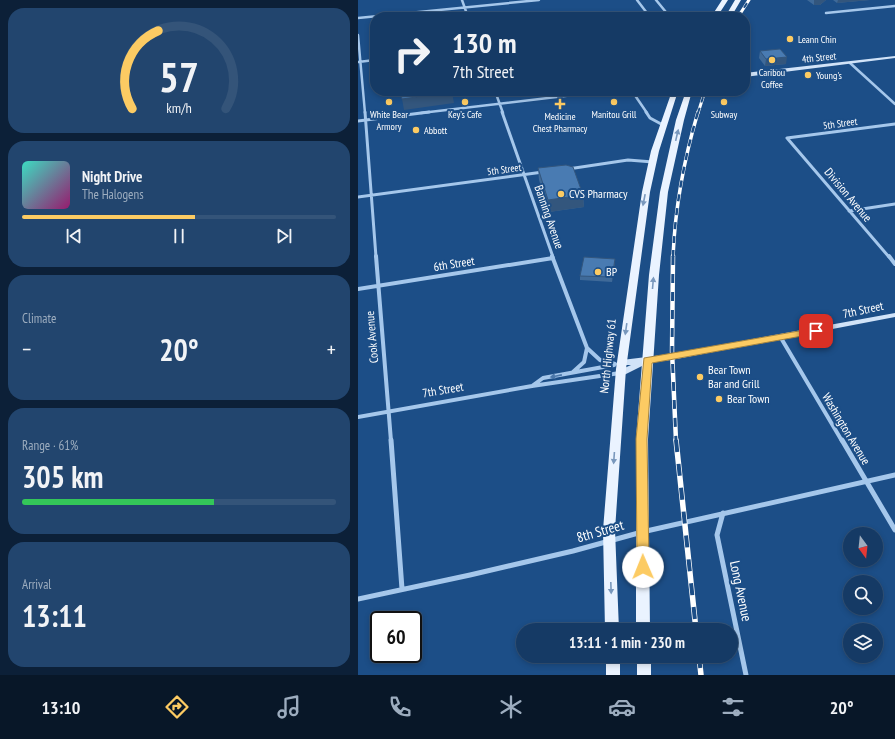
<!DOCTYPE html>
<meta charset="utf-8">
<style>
:root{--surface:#153a65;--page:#22456e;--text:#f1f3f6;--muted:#9dadbf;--line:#345479;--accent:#fccb63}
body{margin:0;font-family:"PT Sans Narrow",sans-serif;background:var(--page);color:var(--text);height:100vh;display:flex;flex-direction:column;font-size:15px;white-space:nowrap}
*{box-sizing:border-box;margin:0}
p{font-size:13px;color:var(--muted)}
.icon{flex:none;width:22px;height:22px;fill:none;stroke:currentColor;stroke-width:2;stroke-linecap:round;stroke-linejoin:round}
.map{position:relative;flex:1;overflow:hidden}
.panel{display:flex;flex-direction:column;gap:8px;padding:8px;background:#0c2038;width:358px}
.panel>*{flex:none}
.guide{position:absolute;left:12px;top:12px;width:380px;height:84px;border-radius:16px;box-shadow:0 2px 6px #0003,0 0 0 1px var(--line);background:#153a65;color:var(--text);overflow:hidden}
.needle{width:26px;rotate:165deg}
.fabs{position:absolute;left:485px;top:527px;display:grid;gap:8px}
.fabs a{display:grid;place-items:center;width:40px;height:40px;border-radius:50%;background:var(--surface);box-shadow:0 2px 6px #0003,0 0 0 1px var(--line);font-size:20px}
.speed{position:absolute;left:12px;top:611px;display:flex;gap:8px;font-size:20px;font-weight:700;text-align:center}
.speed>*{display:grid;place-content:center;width:52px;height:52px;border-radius:50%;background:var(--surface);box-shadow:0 2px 6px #0003,0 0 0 1px var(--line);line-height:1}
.speed .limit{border:2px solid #111;border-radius:6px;background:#fff;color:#111}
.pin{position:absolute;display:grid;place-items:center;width:34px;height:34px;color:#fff;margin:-17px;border-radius:8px;box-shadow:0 2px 6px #0006}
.me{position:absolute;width:44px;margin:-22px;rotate:359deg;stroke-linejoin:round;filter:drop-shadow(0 0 3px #0008)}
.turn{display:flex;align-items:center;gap:14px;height:84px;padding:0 16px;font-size:18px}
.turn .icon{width:52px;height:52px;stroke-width:2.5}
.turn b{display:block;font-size:28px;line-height:34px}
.big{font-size:30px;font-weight:800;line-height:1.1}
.panel .card{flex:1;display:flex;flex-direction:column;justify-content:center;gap:6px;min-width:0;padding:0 14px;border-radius:16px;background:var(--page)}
.panel .dial{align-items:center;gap:0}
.dial svg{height:104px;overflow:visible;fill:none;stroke:var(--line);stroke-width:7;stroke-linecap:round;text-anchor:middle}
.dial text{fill:var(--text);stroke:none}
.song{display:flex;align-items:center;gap:12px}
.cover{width:48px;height:48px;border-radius:6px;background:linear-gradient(135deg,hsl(170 70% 55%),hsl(320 70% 35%))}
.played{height:4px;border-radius:2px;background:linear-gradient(90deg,var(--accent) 55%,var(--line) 55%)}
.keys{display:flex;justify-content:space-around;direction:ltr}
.heat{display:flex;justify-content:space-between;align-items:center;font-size:22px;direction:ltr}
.charge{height:6px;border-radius:3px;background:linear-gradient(90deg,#34c759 61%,var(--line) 0)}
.trip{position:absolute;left:158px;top:623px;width:222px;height:40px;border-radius:20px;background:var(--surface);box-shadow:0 2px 6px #0003,0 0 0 1px var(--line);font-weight:800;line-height:40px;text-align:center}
.dock{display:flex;height:64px;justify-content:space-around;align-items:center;background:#081728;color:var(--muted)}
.dock .icon{width:28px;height:28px}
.dock .on{color:var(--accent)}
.dock b{font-size:18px;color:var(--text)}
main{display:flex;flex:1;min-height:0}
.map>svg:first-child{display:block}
</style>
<main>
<section class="panel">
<div class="card dial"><svg viewBox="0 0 100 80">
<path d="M14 69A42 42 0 1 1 86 69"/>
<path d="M14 69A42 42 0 0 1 34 9" stroke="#fccb63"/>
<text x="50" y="56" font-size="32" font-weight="700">57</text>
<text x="50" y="72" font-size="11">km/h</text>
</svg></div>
<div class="card">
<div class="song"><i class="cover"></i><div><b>Night Drive</b><p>The Halogens</p></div></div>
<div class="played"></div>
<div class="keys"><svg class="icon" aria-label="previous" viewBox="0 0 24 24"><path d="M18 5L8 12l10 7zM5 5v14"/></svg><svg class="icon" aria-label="pause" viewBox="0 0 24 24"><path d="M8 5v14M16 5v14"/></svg><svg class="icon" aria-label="next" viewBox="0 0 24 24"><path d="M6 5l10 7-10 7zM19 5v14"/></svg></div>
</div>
<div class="card"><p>Climate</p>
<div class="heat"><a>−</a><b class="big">20°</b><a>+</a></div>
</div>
<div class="card"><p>Range · 61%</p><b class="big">305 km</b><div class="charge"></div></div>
<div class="card"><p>Arrival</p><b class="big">13:11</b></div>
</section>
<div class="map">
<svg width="537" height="675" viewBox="0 0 537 675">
<rect width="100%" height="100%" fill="#1c4e87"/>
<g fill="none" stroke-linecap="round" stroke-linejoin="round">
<!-- street-far3 -->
<path stroke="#a5c7eb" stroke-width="2.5" d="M 104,0 L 110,17
M 279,0 L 292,17
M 298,0 L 312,17
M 468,13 L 537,6
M 0,18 L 181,0
M 0,35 L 7,113
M 0,62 L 17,60
M 492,63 L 537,104
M 137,91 L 145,113
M 274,91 L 289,113
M 63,113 L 249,91"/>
<!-- street-far2 -->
<path stroke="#a5c7eb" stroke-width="3" d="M 7,112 L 18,257
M 144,112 L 195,257
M 288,112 L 292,118 L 305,125
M 0,121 L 71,112
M 429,138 L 531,257
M 429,138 L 537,124
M 210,169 L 270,160 L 295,162
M 0,197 L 185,172
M 491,211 L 537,204"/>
<!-- street-far1 -->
<path stroke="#a5c7eb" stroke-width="4" d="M 18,256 L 33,441
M 194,256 L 229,348 L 242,360 L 257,364
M 531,256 L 537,264
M 0,289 L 195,258
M 423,338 L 484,441
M 215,372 L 226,362 L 229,348
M 174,386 L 185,378 L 256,365
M 0,417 L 174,386 L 262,373"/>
<!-- street -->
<path stroke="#a5c7eb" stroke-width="5" d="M 33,440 L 44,589
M 484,440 L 537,530
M 365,513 L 359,535 L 388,675
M 0,599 L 112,575 L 215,551 L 284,532 L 537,475"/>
<!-- secondary -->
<path fill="#d1e3f8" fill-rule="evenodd" d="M 537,56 L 537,58 L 387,77 L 387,73 Z
M 537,313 L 537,317 L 313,360 L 287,363 L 286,365 L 266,375 L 260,375 L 259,373 L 260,371 L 273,365 L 261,365 L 260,363 L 264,360 L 313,354 Z"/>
<!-- primary -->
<path fill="#eaf3ff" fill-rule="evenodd" d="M 364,0 L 370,0 L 359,17 L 353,17 Z
M 377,0 L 383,0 L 373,17 L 367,17 Z
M 314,91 L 320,91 L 301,151 L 292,192 L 268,369 L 257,530 L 261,630 L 247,630 L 245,530 L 258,369 L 284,192 L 293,151 Z
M 328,91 L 334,91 L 326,120 L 310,192 L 301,275 L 290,439 L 292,630 L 278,630 L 278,439 L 291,275 L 302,192 L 318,120 Z
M 248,656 L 262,656 L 262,675 L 248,675 Z
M 279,656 L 293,656 L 293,675 L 279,675 Z"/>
<defs>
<path id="rail-far3" d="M 380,17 L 391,0
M 340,113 L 347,91"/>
<path id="rail-far2" d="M 315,257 C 317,208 326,159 340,112"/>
<path id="rail-far1" d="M 315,256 L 314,351 L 318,441"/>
<path id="rail" d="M 318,440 L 338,630
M 341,656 L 343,675"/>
</defs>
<!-- rail-far3 casing -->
<use href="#rail-far3" stroke="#fff" stroke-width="3"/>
<!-- rail-far2 casing -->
<use href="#rail-far2" stroke="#fff" stroke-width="3.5"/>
<!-- rail-far1 casing -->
<use href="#rail-far1" stroke="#fff" stroke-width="4.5"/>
<!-- rail casing -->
<use href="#rail" stroke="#fff" stroke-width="5.5"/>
<!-- rail-far3 -->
<use href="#rail-far3" stroke="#1c4e87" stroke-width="2" stroke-dasharray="5.5" stroke-linecap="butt"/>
<!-- rail-far2 -->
<use href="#rail-far2" stroke="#1c4e87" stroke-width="2.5" stroke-dasharray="7" stroke-linecap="butt"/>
<!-- rail-far1 -->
<use href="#rail-far1" stroke="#1c4e87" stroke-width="3" stroke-dasharray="9" stroke-linecap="butt"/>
<!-- rail -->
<use href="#rail" stroke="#1c4e87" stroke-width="4" stroke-dasharray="12" stroke-linecap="butt"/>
</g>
<!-- wall -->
<path fill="#3f6a99" d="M 449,0 L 468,0 L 462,5 L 456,5 Z
M 475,0 L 512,0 L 479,3 Z
M 402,51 L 428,64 L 407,66 L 401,58 Z
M 180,168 L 225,195 L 226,207 L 191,212 L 181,180 Z
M 257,263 L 254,282 L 222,280 L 222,276 Z"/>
<!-- shaded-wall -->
<path fill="#33567d" d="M 456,0 L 468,0 L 462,5 L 456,5 Z
M 480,0 L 512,0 L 479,3 Z
M 429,57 L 428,64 L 407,66 L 408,59 Z
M 94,92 L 96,103 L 46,110 L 44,99 Z
M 225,195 L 226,207 L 191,212 L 190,200 Z
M 257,259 L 257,263 L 254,282 L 254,277 Z"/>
<!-- building -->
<path fill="#497bb2" stroke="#33567d" d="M 422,49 L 429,57 L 408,59 L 402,51 Z
M 42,91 L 94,91 L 94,92 L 44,99 Z
M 208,165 L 215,167 L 225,195 L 190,200 L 180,168 Z
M 226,257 L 257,259 L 254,277 L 222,276 Z"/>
<!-- one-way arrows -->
<defs><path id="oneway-solid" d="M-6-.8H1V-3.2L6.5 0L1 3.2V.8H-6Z"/></defs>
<g fill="#7998bd">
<use href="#oneway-solid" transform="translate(319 135) rotate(-77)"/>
<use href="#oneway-solid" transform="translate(286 200) rotate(101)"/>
<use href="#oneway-solid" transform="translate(295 283) rotate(-85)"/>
<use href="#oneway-solid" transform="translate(268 329) rotate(98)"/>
<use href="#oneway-solid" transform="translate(256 458) rotate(94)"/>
<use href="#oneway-solid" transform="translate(253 588) rotate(88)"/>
</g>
<use fill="#4c78aa" href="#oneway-solid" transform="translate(198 376) rotate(169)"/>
<!-- route -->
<path fill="#fccb63" stroke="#a48440" d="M 458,328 L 462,331 L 461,333 L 294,363 L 289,439 L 291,567 L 289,570 L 285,572 L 280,570 L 279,567 L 278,439 L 286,358 Z"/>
<!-- markers -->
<g fill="#fccb63" stroke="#1c4e87" stroke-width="1.5">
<circle cx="432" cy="39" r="4"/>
<circle cx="414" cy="60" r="4"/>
<circle cx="450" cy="75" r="4"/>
<circle cx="31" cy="102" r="4"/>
<circle cx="107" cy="102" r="4"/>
<circle cx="256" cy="102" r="4"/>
<circle cx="366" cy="102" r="4"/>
<path d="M200 98h4v4h4v4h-4v4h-4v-4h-4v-4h4z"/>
<circle cx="58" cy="130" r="4"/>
<circle cx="203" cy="194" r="4"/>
<circle cx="240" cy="272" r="4"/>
<circle cx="342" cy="377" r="4"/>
<circle cx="361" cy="399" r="4"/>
</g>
<g text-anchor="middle" stroke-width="4" stroke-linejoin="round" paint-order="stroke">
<!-- far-poi labels -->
<g font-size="10" fill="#fff" stroke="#1c4e87">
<text x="440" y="43" text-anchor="start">Leann Chin</text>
<text x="414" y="76">Caribou<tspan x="414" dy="12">Coffee</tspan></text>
<text x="458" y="79" text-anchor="start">Young's</text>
<text x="31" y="118">White Bear<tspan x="31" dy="12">Armory</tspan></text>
<text x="107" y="118">Key’s Cafe</text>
<text x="256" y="118">Manitou Grill</text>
<text x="366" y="118">Subway</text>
<text x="202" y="120">Medicine<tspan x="202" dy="12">Chest Pharmacy</tspan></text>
<text x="66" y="134" text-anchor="start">Abbott</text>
</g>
<!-- far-street labels -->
<g font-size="10" fill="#fff" stroke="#1c4e87">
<text transform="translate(461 57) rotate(-6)" y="4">4th Street</text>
<text transform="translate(482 123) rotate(-8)" y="4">5th Street</text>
<text transform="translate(146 169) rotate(-8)" y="4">5th Street</text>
</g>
<!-- poi labels -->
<g font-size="12" fill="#fff" stroke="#1c4e87" text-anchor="start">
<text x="211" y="198">CVS Pharmacy</text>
<text x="248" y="276">BP</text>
<text x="350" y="374">Bear Town<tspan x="350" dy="14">Bar and Grill</tspan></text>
<text x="369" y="403">Bear Town</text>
</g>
<!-- street labels -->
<g font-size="12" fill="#fff" stroke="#1c4e87">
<text transform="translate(490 195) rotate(50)" y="4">Division Avenue</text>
<text transform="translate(191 217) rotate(71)" y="4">Banning Avenue</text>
<text transform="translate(96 264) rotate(-9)" y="4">6th Street</text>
<text transform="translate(505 310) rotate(-12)" y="4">7th Street</text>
<text transform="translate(14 337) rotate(-95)" y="4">Cook Avenue</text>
<text transform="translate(250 356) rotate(-84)" y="4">North Highway 61</text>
<text transform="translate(85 390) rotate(-10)" y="4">7th Street</text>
<text transform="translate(488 429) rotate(59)" y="4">Washington Avenue</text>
</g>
<!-- near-street labels -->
<g font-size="14" fill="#fff" stroke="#1c4e87">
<text transform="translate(242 531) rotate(-16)" y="5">8th Street</text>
<text transform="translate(383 591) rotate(78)" y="5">Long Avenue</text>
</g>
</g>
</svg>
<div class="fabs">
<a><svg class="needle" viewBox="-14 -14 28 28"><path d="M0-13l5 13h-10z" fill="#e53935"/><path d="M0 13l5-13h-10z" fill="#9dadbf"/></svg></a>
<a><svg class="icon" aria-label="search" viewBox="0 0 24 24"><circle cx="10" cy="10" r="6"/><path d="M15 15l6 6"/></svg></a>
<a><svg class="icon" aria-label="layers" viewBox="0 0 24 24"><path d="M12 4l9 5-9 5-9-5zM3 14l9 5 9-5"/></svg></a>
</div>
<div class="speed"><div class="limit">60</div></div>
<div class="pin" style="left:458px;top:331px;background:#d93025"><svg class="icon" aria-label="arrive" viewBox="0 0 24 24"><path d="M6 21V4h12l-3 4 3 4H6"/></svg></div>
<svg class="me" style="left:285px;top:567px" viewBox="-20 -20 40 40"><circle r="19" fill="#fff"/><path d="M0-13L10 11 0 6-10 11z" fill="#fccb63"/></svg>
<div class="trip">13:11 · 1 min · 230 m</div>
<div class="guide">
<div class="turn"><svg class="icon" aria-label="right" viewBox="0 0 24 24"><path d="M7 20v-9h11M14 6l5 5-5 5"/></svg><div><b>130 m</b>7th Street</div></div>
</div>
</div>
</main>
<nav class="dock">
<b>13:10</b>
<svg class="icon on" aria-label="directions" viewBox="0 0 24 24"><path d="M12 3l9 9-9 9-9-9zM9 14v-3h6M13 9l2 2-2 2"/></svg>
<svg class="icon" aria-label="music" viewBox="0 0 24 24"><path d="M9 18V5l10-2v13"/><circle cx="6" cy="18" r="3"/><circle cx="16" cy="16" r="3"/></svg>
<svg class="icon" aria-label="phone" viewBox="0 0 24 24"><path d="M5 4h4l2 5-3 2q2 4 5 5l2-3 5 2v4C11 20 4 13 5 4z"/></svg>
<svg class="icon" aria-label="climate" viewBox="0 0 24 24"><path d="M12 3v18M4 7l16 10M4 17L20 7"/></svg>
<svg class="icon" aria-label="car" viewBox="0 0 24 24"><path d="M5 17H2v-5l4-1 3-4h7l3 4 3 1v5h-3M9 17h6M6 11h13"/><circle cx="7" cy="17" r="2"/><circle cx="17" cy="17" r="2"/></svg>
<svg class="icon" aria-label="filters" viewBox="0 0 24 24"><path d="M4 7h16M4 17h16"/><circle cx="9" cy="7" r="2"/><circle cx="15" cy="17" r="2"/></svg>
<b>20°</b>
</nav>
